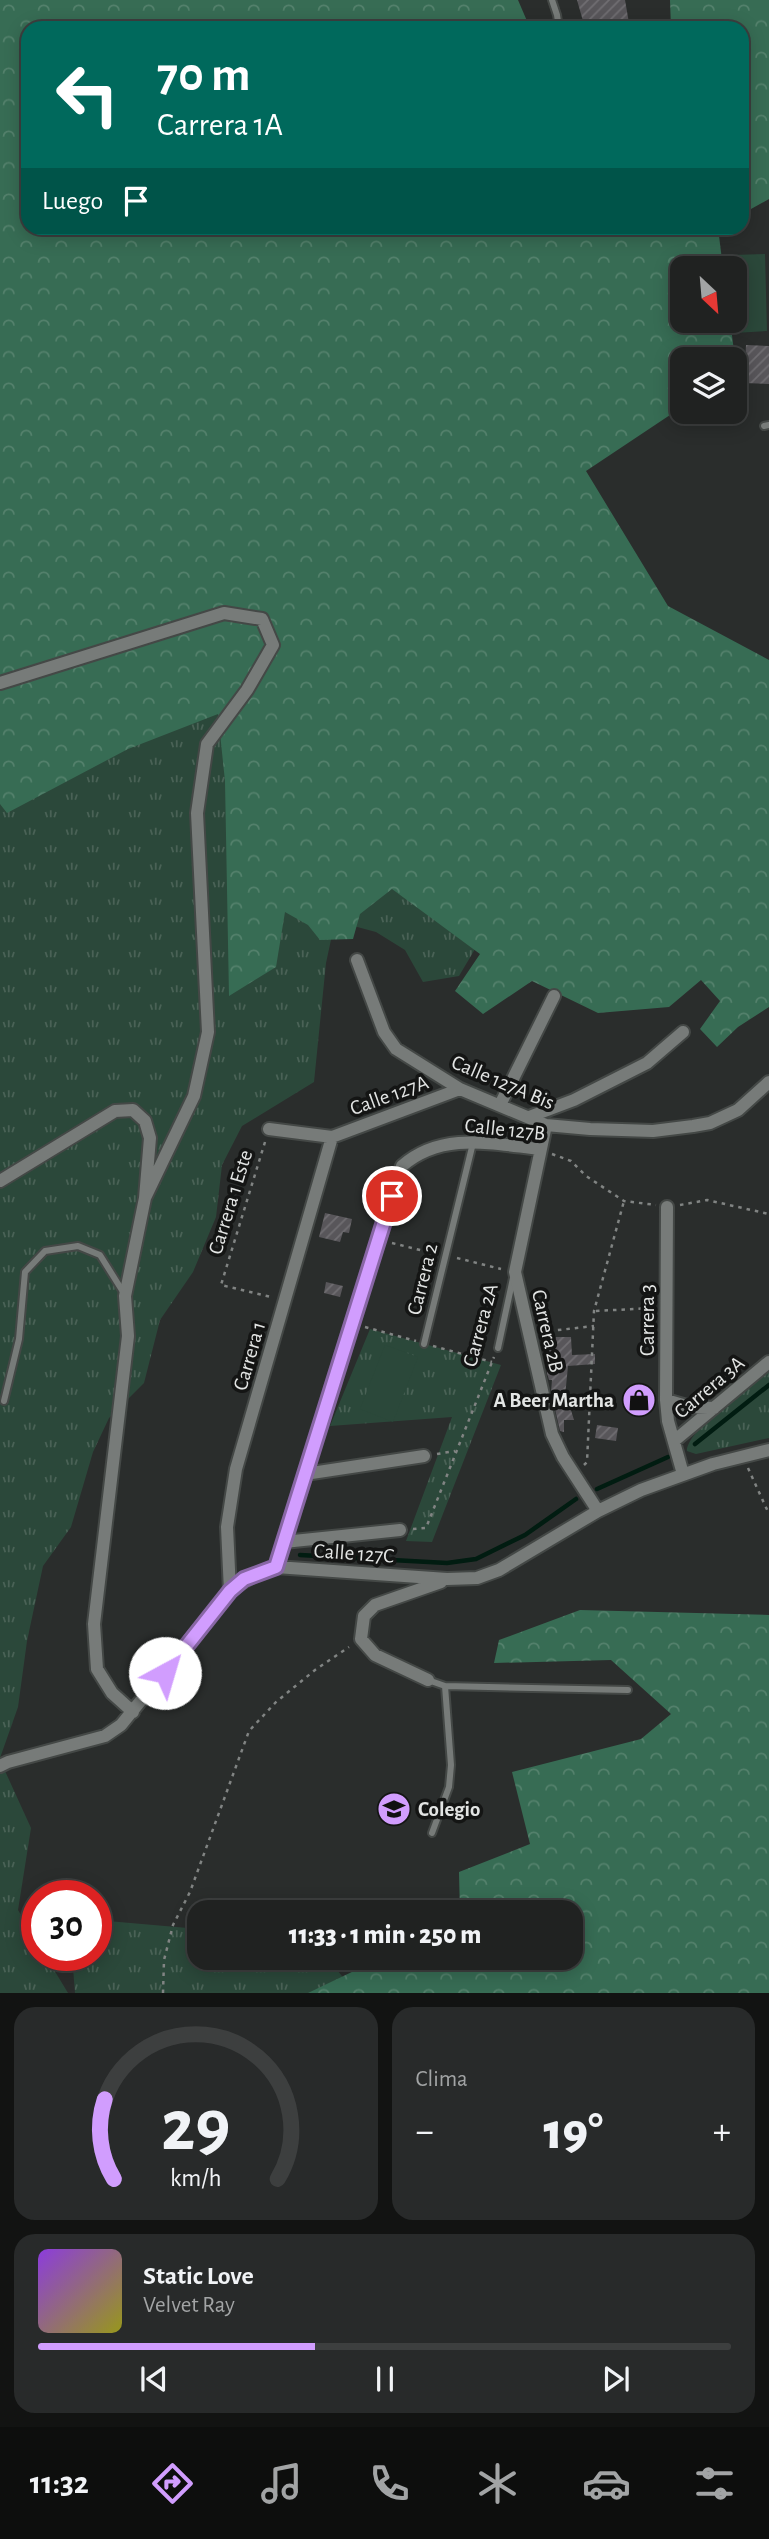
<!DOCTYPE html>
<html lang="es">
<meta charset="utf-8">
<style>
:root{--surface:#202221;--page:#282a2a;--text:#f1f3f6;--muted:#a2a4a5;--line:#3d3f3f;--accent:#d19dfe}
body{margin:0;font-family:"Alegreya Sans",sans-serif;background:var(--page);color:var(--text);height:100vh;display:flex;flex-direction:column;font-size:26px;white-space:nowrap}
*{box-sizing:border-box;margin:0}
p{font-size:23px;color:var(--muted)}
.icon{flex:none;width:38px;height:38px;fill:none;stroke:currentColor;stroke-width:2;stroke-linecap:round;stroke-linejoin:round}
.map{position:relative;height:1993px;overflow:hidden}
.details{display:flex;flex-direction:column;gap:14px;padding:14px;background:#121312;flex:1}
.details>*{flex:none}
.banner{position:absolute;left:21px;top:21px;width:728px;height:214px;border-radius:21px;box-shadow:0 4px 18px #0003,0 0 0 2px var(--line);background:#00695c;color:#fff;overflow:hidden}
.needle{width:46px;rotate:154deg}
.tools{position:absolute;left:670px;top:256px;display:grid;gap:14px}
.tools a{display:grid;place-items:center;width:77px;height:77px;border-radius:14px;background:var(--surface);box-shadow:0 4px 18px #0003,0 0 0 2px var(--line);font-size:35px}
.speed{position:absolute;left:21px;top:1880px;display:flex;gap:14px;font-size:35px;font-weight:700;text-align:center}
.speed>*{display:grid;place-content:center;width:91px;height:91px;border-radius:50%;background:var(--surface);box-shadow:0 4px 18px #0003,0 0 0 2px var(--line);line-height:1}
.speed .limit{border:10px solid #d22;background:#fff;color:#111}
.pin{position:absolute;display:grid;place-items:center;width:60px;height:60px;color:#fff;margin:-30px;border:4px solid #fff;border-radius:50%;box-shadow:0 2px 7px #0007}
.me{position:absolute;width:77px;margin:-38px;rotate:39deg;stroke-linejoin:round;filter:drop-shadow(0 0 5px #0008)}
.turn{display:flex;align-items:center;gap:24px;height:147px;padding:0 21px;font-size:32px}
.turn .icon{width:91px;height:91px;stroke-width:2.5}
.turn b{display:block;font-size:49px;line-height:60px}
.then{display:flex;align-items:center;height:66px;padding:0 21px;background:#0003;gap:14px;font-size:26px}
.big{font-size:52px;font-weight:800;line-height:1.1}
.details .card{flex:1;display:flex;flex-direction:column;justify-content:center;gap:10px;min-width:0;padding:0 24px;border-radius:21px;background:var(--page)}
.details .dial{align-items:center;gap:0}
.dial svg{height:182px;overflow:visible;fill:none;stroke:var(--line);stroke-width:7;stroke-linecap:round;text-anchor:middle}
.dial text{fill:var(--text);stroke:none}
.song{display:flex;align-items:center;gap:21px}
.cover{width:84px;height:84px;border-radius:10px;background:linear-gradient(135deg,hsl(270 70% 55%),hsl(60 70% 35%))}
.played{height:7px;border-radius:4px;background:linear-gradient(90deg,var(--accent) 40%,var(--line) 40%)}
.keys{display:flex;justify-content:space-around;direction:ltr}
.heat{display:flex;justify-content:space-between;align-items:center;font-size:38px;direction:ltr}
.details .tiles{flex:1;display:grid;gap:14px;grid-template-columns:1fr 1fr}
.card:last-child{grid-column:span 2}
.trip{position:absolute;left:187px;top:1900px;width:396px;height:70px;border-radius:21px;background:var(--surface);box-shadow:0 4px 18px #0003,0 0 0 2px var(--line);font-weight:800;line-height:70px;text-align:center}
.tab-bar{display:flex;height:112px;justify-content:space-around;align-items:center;background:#0d0e0d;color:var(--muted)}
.tab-bar .icon{width:49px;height:49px}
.tab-bar .active{color:var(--accent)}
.tab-bar b{font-size:32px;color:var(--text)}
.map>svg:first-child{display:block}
</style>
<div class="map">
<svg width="769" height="1993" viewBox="0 0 769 1993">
<defs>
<pattern id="grass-tufts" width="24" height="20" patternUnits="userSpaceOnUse" patternTransform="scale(1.75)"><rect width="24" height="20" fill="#2b483a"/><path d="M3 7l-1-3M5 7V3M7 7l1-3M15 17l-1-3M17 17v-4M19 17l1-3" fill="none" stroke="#4a6256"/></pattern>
<pattern id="forest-crowns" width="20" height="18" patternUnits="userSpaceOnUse" patternTransform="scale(1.75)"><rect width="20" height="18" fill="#376c54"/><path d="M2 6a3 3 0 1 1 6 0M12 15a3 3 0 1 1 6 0" fill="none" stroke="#54816c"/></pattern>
<pattern id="building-hatch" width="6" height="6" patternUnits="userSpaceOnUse" patternTransform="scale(1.75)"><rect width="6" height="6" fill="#58565a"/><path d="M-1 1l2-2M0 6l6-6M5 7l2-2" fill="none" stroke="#706e72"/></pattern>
</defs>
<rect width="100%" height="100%" fill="#2a2d2c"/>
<!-- grass -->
<path fill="url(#grass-tufts)" d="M 0,0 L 28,28 L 28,228 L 478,944 L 459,976 L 423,982 L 405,950 L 376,932 L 335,921 L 326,963 L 314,1082 L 242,1126 L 222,1165 L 216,1217 L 193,1272 L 160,1320 L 144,1383 L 109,1418 L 93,1452 L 71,1527 L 43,1566 L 27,1641 L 18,1707 L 0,1758 Z
M 370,1329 L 501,1365 L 432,1542 L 406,1541 L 452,1417 L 330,1426 Z
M 769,1369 L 769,1438 L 696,1454 L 687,1451 C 687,1430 751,1384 769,1369 Z
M 0,1760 L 31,1828 L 18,1910 L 37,1942 L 37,1955 L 45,1955 L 68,1993 L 0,1993 Z
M 96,1920 L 199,1929 L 200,1958 L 327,1958 L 356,1993 L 75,1993 L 72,1955 L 96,1955 Z"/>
<!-- forest -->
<path fill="url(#forest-crowns)" d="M 0,0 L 518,0 L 530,28 L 28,28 L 28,228 L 718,228 L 723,268 L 682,268 L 682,320 L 730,320 L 735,359 L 682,359 L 682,407 L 586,471 L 668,606 L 769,660 L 769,1007 L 738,1027 L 717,1047 L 700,1029 L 720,1001 L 701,980 L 669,1007 L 598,1013 L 532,981 L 483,1014 L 455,991 L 480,954 L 392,889 L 360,914 L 353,939 L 320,940 L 308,925 L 285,912 L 276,967 L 229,996 L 225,781 L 218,714 L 128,749 L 7,813 L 0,804 Z
M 670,0 L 769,0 L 769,199 L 742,214 L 742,28 L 671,28 Z
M 580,1610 L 769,1615 L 769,1993 L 308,1993 L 381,1958 L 570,1958 L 570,1913 L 460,1913 L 459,1872 L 530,1844 L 512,1772 L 641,1739 L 671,1714 L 611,1660 L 494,1663 L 499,1640 Z"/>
<!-- pitch -->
<path fill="#2b483a" d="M 765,254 L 767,331 L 734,333 L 735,268 L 733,268 L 732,255 Z
M 385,1345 L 418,1357 L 393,1422 L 360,1409 Z"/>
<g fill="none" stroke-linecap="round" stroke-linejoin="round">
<!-- stream -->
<path stroke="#011c11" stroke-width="4.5" d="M 695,1444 L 769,1385
M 597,1489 L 668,1457
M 300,1555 L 447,1563 L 476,1559 L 525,1535 L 576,1499"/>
</g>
<!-- building -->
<path fill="url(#building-hatch)" d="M 577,0 L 625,0 L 629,23 L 614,28 L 585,28 Z
M 746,345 L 769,346 L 769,384 L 744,383 Z
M 325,1213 L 352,1219 L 349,1233 L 343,1232 L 340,1242 L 319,1237 Z
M 326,1282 L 343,1286 L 340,1297 L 324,1293 Z
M 545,1337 L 571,1337 L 572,1355 L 595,1354 L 595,1364 L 568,1366 L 564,1407 L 570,1407 L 574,1420 L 564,1420 L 564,1432 L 560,1431 L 551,1392 L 552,1380 L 549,1380 L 547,1373 L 545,1352 L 543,1352 Z
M 632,1392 L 648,1395 L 646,1407 L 630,1404 Z
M 597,1425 L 618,1428 L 616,1441 L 595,1438 Z"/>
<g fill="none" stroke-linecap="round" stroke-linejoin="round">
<defs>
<path id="lane" d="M 552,0 L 557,15 L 559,28
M 764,426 L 769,425
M 424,1344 L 473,1143
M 498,1348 L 513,1278
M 4,1401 L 19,1339 L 25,1272 L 45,1251 L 78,1246 L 100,1255 L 125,1295
M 428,1680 L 445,1686 L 628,1690
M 432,1833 L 449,1787 L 451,1765 L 445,1686"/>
<path id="street" d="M 0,683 L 224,613 L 262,619 L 273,645 L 247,690 L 207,744 L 197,813 L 208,1032 L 194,1096 L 145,1198
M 357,960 L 384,1032 L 396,1049 L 460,1089 L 546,1125 L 590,1129 L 653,1131 L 693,1126 L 710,1123 L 738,1110 L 769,1082
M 500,1105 L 554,996
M 529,1117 L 574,1100 L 647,1063 L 683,1032
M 546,1125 L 515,1272 L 552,1434 L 563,1457 L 598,1511
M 269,1129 L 332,1137 L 460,1089
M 0,1181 L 115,1111 L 133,1110 L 145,1121 L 150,1138 L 145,1198 L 125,1296 L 128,1336 L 94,1624 L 97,1669 L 112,1693 L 133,1712
M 667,1207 L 666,1400 L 668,1421 L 683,1474
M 666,1400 L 690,1407 L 714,1408
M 674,1441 L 769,1362
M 305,1474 L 424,1456
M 284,1542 L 400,1530
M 276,1567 L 402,1166 C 442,1131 493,1144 540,1149
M 230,1591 L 227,1527 L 236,1469 L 332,1137
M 428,1680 L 375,1655 L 361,1639 L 364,1616 L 375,1605 L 441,1582
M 0,1766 L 8,1762 L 105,1736 L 121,1725 L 230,1591 C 245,1579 258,1572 276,1567 L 447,1579 L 477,1578 L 499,1570 L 598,1511 L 641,1490 L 713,1464 L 769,1450"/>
</defs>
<!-- lane casing -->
<use href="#lane" stroke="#444846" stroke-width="10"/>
<!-- street casing -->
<use href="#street" stroke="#444846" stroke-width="16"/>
<!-- path -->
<path stroke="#818483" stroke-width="2.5" stroke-dasharray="3.5 5" stroke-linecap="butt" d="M 265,1142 L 221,1285 L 271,1297
M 552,1154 L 571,1161 L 586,1176 L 624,1201 L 656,1205
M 680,1205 L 707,1200 L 769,1214
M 392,1243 L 436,1254
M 457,1258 L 501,1269
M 596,1311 L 652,1308
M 365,1327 L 416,1341
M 541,1332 L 594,1326
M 433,1346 L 492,1362
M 437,1454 L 455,1451
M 584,1465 L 587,1462 L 594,1311 L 624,1201
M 748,1468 L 769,1514
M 413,1529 L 426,1528 L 494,1357
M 163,1993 L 164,1960 L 173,1925 L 190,1892 L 249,1731 L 276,1702 L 315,1670 L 349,1647"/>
<!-- lane -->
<use href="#lane" stroke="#777b79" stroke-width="6"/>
<!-- street -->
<use href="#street" stroke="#777b79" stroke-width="12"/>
</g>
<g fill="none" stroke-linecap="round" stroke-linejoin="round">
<defs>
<path id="route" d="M 165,1673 L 230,1591 L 244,1579 L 276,1567 L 392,1196"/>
</defs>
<!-- route casing -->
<use href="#route" stroke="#8866a5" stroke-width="18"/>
<!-- route -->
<use href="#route" stroke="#d19dfe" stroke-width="12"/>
</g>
<!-- icons -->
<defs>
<symbol id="shop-disc" viewBox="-11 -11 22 22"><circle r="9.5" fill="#d19dfe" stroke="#141514"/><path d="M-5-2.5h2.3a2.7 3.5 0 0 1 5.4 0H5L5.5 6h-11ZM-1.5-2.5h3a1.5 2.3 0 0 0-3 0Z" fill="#111"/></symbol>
<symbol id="school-disc" viewBox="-11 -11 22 22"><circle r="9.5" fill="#d19dfe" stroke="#141514"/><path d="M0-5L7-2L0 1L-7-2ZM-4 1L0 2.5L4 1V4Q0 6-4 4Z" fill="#111"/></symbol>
</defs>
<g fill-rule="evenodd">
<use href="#shop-disc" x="620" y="1381" width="38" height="38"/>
<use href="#school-disc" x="375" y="1790" width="38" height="38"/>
</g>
<g text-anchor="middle" stroke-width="7" stroke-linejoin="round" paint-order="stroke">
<!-- street labels -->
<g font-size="21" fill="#e3e5e4" stroke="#141514">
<text transform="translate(503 1082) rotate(23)" y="7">Calle 127A Bis</text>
<text transform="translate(389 1095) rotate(-20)" y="7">Calle 127A</text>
<text transform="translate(505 1129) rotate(6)" y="7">Calle 127B</text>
<text transform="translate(230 1202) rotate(-73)" y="7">Carrera 1 Este</text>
<text transform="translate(422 1279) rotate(-76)" y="7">Carrera 2</text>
<text transform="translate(647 1320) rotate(-90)" y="7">Carrera 3</text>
<text transform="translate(480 1325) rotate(-75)" y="7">Carrera 2A</text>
<text transform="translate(548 1331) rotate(77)" y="7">Carrera 2B</text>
<text transform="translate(249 1356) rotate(-74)" y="7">Carrera 1</text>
<text transform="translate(709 1387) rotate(-40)" y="7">Carrera 3A</text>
<text transform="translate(354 1553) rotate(4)" y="7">Calle 127C</text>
</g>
<!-- poi labels -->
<g font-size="21" font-weight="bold" fill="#e3e5e4" stroke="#141514" text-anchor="end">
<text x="614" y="1407">A Beer Martha</text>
<text x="418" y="1816" text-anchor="start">Colegio</text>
</g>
</g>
</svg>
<div class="tools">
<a><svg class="needle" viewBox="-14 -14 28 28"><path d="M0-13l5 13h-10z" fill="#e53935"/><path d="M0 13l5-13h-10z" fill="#a2a4a5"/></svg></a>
<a><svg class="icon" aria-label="layers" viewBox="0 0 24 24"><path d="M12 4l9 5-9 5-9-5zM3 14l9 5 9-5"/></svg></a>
</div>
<div class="speed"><div class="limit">30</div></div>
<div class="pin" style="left:392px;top:1196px;background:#d93025"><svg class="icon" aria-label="arrive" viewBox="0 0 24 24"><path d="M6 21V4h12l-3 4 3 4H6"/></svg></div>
<svg class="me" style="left:165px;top:1673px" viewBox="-20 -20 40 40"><circle r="19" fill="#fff"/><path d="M0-13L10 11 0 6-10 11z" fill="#d19dfe"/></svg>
<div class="trip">11:33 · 1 min · 250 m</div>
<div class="banner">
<div class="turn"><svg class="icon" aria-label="left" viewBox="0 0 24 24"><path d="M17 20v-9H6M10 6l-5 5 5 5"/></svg><div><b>70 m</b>Carrera 1A</div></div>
<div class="then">Luego<svg class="icon" aria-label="arrive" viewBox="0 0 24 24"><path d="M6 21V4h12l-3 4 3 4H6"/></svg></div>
</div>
</div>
<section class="details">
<div class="tiles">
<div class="card dial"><svg viewBox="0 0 100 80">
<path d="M14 69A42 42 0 1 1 86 69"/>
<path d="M14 69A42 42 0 0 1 10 34" stroke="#d19dfe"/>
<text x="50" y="56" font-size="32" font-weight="700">29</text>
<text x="50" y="72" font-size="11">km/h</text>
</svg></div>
<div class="card"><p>Clima</p>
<div class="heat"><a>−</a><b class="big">19°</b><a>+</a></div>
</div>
<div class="card">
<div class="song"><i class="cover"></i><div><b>Static Love</b><p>Velvet Ray</p></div></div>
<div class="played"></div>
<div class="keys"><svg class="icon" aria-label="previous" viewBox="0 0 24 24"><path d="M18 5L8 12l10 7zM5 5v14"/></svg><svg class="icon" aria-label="pause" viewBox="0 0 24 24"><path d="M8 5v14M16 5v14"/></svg><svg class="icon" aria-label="next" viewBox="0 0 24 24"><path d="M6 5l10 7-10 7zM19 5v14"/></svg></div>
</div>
</div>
</section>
<nav class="tab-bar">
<b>11:32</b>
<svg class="icon active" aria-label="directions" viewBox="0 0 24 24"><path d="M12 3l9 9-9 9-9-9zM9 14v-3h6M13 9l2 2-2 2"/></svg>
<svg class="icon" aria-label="music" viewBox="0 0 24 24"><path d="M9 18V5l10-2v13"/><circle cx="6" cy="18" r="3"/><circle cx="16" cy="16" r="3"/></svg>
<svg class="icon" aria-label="phone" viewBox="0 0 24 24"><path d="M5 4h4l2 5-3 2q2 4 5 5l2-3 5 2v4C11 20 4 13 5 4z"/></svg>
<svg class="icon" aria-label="climate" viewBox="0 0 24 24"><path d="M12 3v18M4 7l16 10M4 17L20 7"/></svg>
<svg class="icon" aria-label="car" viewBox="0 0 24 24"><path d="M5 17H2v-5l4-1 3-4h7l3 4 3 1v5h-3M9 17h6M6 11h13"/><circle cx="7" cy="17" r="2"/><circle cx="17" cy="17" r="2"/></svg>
<svg class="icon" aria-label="filters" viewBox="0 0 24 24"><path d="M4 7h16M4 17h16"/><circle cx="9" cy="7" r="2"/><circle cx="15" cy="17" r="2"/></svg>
</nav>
